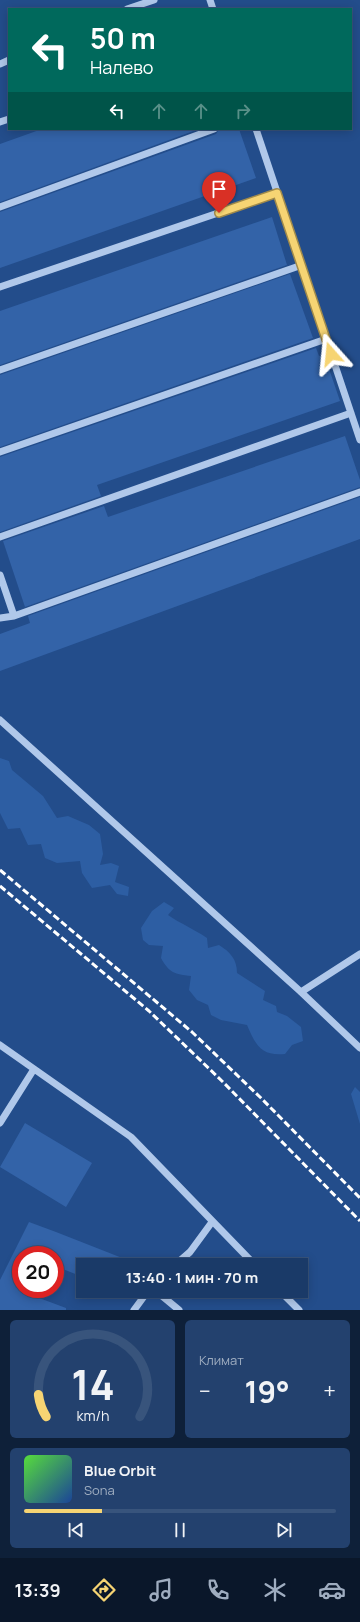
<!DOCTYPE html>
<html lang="ru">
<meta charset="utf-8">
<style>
:root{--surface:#1a3a68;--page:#23416e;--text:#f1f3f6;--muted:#9fadc0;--line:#38547c;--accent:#f6d473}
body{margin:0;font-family:Manrope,sans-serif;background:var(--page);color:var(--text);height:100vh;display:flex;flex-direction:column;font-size:15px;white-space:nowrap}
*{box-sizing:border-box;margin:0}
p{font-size:13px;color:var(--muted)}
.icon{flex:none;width:22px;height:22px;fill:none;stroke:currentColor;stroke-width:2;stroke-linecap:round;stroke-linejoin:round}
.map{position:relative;height:1310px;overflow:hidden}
.details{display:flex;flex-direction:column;gap:10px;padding:10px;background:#0e2039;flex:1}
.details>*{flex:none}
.hud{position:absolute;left:8px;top:8px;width:344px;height:122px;border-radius:0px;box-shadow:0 2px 10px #0003,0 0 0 1px var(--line);background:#00695c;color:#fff;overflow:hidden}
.speed{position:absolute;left:12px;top:1246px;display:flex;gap:8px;font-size:20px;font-weight:700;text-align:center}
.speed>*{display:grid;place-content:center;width:52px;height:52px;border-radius:50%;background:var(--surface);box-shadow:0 2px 10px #0003,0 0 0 1px var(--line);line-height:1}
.speed .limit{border:6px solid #d22;background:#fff;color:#111}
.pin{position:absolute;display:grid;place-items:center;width:34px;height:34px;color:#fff;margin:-41px -17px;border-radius:50% 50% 50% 0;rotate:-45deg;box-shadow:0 0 4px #0007}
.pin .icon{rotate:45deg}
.me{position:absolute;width:44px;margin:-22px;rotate:342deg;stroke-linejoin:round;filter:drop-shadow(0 0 3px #0008)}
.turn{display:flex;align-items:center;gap:14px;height:84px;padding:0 16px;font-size:18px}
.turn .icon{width:52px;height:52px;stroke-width:2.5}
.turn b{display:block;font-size:28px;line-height:34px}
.lanes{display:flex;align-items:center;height:38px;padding:0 16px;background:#0003;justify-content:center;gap:20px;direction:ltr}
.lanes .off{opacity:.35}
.big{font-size:30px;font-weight:700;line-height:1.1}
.details .widget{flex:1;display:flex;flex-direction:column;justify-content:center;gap:6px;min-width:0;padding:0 14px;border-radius:6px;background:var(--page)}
.details .dial{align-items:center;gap:0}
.dial svg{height:104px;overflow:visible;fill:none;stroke:var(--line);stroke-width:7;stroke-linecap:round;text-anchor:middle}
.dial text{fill:var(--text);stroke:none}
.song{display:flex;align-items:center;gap:12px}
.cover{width:48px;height:48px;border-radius:6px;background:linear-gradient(135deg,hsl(110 70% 55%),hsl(220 70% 35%))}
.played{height:4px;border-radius:2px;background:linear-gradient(90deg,var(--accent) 25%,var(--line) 25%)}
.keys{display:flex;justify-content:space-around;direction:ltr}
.heat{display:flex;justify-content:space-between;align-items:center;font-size:22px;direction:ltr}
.details .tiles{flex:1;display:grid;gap:10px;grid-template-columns:1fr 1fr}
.widget:last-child{grid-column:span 2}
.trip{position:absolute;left:76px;top:1258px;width:232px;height:40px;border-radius:0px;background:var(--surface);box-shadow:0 2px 10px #0003,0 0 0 1px var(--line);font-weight:700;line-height:40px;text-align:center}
.tabs{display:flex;height:64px;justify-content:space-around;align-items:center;background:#0a172a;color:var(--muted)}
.tabs .icon{width:28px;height:28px}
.tabs .active{color:var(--accent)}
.tabs b{font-size:18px;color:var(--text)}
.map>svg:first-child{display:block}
</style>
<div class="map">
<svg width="360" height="1310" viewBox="0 0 360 1310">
<rect width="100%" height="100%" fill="#234d8b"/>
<!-- green -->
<path fill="#2d5ea3" d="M 0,758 L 9,761 L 12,770 L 43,796 L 57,818 L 68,816 L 89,825 L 100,834 L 103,854 L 100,865 L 111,863 L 119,866 L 115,882 L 129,887 L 128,896 L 117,894 L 110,885 L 92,888 L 82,873 L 80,861 L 57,863 L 45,858 L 41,844 L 28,845 L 20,828 L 8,829 L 0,813 Z
M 164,902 L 174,908 L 168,915 C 181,924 194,929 207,938 L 208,948 L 219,945 C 230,952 237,959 237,973 L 265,991 L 263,1000 L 276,1006 L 277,1012 L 287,1016 L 301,1027 L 303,1041 L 292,1045 L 285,1054 C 261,1056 256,1046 247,1025 L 221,1020 L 211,1015 L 208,1005 L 197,1000 L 189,990 L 191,976 C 175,974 169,973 161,958 L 163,946 L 149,945 L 143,940 L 141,928 L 152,911 Z
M 355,1087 L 360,1092 L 360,1124 L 351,1094 Z"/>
<!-- building -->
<path fill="#3363a8" d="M 42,129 L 199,129 L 0,202 L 0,144 Z
M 219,129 L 239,129 L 256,178 L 0,268 L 0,212 L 216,134 Z
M 272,217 L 287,265 L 0,365 L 0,311 Z
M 290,274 L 313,338 L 0,447 L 0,375 Z
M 316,348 L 319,356 L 324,354 L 340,401 L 97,485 L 101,496 L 0,532 L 0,457 Z
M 345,436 L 360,480 L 360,487 L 25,607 L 3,541 L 104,506 L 108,517 Z
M 360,497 L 360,539 L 0,671 L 0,634 L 30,623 L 28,616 Z
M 25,1123 L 92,1163 L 66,1207 L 0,1167 Z
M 29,1222 L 56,1232 L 140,1265 L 83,1265 L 83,1277 L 55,1266 L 55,1255 L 21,1255 L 21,1289 L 24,1289 L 23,1292 L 66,1308 L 66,1310 L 0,1310 L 0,1280 Z
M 115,1291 L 136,1291 L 133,1299 Z"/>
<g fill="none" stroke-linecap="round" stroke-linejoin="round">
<!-- minor -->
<path stroke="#b0c8ea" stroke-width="7" d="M 210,0 L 213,9
M 127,9 L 154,0
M 0,64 L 9,60
M 0,122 L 9,119
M 256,129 L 360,440
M 0,207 L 214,129
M 0,287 L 277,193
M 0,370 L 302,265
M 0,452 L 326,339
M 0,537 L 351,413
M 0,575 L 14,616
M 0,618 L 14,616 L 360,492
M 0,720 L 301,992 L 360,1048
M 301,992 L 360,954
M 0,1045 L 131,1137 L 255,1265
M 0,1123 L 34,1069
M 175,1265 L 190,1252 L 212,1222
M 156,1291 L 179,1310
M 280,1291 L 299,1310
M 134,1310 L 148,1291"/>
<!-- rail -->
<path stroke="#fff" stroke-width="3" stroke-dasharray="7 3" stroke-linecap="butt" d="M 0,870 L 192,1032 L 261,1098 L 360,1198
M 0,886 L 149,1011 L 223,1082 L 360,1221"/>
</g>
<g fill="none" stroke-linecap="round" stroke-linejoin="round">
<defs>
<path id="route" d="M 219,213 L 277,193 L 331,354"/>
</defs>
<!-- route casing -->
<use href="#route" stroke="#a08a4b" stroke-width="10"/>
<!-- route -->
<use href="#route" stroke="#f6d473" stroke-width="7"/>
</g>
</svg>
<div class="speed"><div class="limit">20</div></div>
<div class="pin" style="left:219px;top:213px;background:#d93025"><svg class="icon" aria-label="arrive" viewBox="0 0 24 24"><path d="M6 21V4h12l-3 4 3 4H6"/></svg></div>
<svg class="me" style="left:331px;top:354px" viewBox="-20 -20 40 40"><path d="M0-17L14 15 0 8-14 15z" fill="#f6d473" stroke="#fff" stroke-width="4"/></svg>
<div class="trip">13:40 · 1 мин · 70 m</div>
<div class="hud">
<div class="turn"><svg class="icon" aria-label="left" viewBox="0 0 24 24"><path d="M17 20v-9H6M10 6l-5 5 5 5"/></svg><div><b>50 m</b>Налево</div></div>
<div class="lanes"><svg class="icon" aria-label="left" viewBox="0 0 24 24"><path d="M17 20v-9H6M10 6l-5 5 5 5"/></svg><svg class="icon off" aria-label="ahead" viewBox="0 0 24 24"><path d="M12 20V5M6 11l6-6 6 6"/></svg><svg class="icon off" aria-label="ahead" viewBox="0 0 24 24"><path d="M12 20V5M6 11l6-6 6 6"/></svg><svg class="icon off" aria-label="right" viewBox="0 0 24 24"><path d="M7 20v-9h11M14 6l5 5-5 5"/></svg></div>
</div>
</div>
<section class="details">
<div class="tiles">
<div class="widget dial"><svg viewBox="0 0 100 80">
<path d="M14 69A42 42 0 1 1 86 69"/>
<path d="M14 69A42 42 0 0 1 8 52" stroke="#f6d473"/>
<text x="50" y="56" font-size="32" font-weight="700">14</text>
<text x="50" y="72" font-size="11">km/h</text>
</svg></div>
<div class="widget"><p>Климат</p>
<div class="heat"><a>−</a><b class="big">19°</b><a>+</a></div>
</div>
<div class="widget">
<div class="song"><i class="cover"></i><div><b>Blue Orbit</b><p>Sona</p></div></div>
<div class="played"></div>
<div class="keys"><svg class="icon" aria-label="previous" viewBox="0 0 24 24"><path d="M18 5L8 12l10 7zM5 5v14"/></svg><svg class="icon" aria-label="pause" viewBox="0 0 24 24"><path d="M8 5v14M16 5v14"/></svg><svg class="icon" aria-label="next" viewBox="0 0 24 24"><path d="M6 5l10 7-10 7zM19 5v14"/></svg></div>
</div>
</div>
</section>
<nav class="tabs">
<b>13:39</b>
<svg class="icon active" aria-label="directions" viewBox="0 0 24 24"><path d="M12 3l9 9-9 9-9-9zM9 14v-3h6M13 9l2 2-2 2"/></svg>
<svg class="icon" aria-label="music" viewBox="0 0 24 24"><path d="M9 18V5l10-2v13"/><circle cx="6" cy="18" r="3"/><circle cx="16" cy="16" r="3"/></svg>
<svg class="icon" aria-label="phone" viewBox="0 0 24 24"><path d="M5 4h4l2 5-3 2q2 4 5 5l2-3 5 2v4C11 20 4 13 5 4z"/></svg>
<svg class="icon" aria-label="climate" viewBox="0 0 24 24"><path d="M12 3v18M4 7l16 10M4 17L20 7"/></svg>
<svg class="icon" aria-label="car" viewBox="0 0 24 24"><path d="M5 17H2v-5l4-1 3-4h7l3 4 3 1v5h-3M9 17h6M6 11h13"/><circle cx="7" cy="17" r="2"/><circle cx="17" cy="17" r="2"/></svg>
</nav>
